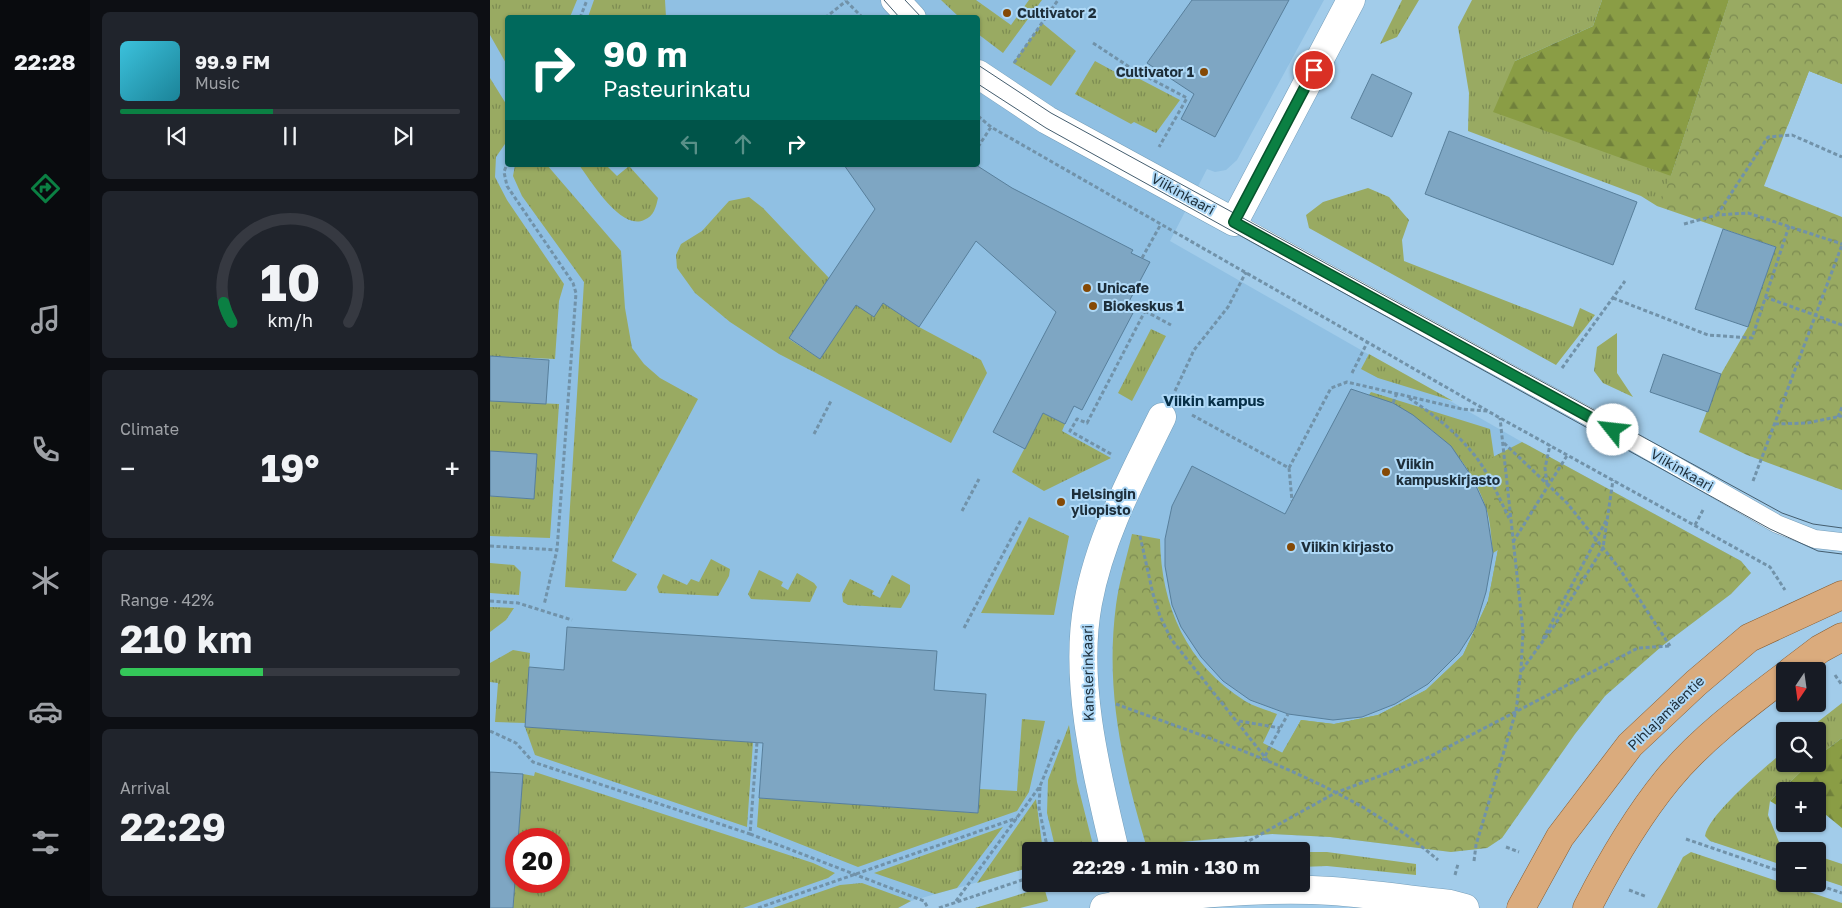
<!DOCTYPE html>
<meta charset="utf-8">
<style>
:root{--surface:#171b24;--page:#20242c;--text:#f1f3f6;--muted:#9ea1a6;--line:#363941;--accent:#0b8043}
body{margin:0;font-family:"Golos Text",sans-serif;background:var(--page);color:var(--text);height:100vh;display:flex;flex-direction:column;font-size:19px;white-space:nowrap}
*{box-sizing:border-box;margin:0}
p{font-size:16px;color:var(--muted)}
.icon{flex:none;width:28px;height:28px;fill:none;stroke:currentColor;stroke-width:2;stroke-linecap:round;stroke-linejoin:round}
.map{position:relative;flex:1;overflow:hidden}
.drawer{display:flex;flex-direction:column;gap:12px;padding:12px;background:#0d0f14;width:400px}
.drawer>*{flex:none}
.hud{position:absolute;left:15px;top:15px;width:475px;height:152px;border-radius:5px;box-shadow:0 1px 4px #0004;background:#00695c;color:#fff;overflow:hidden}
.needle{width:32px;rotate:193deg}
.tools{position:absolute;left:1286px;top:662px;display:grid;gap:10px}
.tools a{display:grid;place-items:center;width:50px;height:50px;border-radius:5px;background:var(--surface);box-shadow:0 1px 4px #0004;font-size:25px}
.speed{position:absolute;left:15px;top:828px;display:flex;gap:10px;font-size:25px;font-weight:700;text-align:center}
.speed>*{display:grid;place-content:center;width:65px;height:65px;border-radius:50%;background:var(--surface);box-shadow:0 1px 4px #0004;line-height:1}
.speed .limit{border:8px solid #d22;background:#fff;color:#111}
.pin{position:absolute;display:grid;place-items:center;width:42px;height:42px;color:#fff;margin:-21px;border:2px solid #fff;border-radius:50%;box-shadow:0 1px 5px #0007}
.me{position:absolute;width:55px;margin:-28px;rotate:299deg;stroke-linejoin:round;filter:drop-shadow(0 0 4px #0008)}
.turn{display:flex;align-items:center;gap:18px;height:105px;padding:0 15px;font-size:22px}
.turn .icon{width:65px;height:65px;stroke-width:2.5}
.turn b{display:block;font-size:35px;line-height:42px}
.lanes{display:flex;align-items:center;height:48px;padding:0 15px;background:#0003;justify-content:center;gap:25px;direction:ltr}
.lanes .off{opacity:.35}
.big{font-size:38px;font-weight:700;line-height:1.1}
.drawer .card{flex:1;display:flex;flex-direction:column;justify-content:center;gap:8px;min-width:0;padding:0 18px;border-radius:8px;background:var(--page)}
.drawer .dial{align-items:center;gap:0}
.dial svg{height:130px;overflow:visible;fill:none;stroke:var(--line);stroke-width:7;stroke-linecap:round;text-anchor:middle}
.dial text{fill:var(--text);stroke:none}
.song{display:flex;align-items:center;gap:15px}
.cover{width:60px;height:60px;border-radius:8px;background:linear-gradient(135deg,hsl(190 70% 55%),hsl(190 70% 35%))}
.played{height:5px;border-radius:2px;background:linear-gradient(90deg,var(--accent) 45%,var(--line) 45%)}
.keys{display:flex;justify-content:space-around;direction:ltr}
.heat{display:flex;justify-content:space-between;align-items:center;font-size:28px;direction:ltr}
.charge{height:8px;border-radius:4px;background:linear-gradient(90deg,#34c759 42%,var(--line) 0)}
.trip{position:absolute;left:532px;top:842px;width:288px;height:50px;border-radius:5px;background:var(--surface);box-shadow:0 1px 4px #0004;font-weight:700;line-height:50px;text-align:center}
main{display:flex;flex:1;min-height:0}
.menu{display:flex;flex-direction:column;width:90px;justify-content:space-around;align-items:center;background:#090b0e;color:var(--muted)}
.menu .icon{width:35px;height:35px}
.menu .current{color:var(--accent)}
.menu b{font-size:22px;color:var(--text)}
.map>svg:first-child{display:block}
</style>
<main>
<nav class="menu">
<b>22:28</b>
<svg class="icon current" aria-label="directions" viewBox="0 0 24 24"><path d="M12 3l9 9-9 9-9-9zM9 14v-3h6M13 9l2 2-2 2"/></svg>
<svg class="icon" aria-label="music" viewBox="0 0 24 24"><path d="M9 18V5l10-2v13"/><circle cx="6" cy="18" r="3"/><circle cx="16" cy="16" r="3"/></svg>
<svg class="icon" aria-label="phone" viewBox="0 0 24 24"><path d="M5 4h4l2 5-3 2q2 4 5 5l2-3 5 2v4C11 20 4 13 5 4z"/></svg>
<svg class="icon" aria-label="climate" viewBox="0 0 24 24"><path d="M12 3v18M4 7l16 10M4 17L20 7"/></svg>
<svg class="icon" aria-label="car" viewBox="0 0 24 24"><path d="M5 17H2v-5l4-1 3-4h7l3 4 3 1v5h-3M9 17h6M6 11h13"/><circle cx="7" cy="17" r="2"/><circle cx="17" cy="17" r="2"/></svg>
<svg class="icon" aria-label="filters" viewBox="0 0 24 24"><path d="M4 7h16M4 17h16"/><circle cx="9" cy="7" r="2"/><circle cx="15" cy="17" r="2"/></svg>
</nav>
<section class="drawer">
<div class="card">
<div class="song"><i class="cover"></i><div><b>99.9 FM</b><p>Music</p></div></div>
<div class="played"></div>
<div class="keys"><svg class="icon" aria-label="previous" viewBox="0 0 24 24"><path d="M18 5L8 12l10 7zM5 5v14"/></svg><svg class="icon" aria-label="pause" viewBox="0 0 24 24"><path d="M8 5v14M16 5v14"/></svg><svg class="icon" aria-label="next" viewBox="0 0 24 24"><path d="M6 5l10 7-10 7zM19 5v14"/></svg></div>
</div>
<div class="card dial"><svg viewBox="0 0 100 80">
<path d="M14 69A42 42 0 1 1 86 69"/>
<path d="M14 69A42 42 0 0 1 9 57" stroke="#0b8043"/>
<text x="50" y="56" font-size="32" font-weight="700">10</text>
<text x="50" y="72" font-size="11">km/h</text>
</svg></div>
<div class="card"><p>Climate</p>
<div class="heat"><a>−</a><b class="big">19°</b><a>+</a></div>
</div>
<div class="card"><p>Range · 42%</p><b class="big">210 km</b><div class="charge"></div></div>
<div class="card"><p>Arrival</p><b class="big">22:29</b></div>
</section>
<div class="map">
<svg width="1352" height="908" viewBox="0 0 1352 908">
<defs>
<pattern id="grass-tufts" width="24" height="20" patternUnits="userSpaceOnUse" patternTransform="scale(1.25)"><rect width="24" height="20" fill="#99aa62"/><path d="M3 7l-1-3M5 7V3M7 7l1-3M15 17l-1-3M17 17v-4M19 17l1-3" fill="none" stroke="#7c8b52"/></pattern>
<pattern id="forest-firs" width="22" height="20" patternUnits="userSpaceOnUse" patternTransform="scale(1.25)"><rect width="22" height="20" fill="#8a9d45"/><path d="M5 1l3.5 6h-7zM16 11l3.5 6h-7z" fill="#70803b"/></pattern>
<pattern id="park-crowns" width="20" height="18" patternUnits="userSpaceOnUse" patternTransform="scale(1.25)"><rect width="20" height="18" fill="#99aa62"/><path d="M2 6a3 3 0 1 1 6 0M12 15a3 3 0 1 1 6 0" fill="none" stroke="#7c8b52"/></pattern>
</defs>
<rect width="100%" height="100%" fill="#a2ccea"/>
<!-- built -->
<path fill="#90c0e3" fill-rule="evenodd" d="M 0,0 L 834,0 L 747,160 L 736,170 L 725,172 L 717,169 L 680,241 L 1032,442 L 1251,561 L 1261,573 L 1241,594 L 1172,646 L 1115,696 L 1085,734 L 1012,838 L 997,848 L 961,852 L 840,837 L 782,834 L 596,851 L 541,851 L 541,867 L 421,901 L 408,908 L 0,908 ZM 18,18 L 488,18 L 488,165 L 18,165 ZM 26,839 L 69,839 L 69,881 L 26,881 Z"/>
<!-- grass -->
<path fill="url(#grass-tufts)" d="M 0,0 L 87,0 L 80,17 L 18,18 L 17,65 L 0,35 Z
M 104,0 L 175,0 L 176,17 L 98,17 Z
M 451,0 L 486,0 L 521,25 L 539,0 L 552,0 L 513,53 L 488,34 L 488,18 L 469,17 Z
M 912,0 L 929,0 L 907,37 L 890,44 Z
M 982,0 L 1112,0 L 1103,26 L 1025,61 L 1181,176 L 1239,0 L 1352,0 L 1352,84 L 1319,71 L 1298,125 L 1224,210 L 1167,206 L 1151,196 L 978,131 L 979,93 L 968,27 Z
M 552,23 L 586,51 L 561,86 L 523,63 Z
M 605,61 L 638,79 L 642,75 L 690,100 L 666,133 L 644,122 L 641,124 L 585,94 Z
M 0,78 L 18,107 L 17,141 L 6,157 L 5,177 L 17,200 L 74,284 L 69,301 L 65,359 L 0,356 Z
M 25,165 L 57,165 L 131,251 L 135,308 L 142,348 L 154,364 L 170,378 L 208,399 L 122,561 L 147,574 L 136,591 L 75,587 L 94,282 L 32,196 L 23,176 Z
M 89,165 L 116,165 L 127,176 L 139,166 L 168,198 C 166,207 164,216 154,220 C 131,231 101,181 89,165 Z
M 878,188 L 899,197 L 919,220 L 912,240 L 914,261 L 1083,327 L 1090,308 L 1105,315 L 1066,365 L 819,228 L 816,215 L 833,202 Z
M 259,197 L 273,208 L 339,278 L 299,339 L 330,359 L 366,305 L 384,316 L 393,303 L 429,327 L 491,360 L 497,373 L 461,443 L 289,354 L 240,322 L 205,293 L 187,268 L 186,255 L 191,244 L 212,231 L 239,201 Z
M 661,329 L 676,336 L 642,401 L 628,393 Z
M 1127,333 L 1127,373 L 1143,397 L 1113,383 L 1104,371 L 1107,347 Z
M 879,354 L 963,401 L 888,378 L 871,369 Z
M 881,392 L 1000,429 L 1026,604 L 842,784 L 792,753 L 811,720 L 844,724 L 888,715 L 936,690 L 973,655 L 998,601 L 1008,550 L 1003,553 C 1001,538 1001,522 996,508 C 978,452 932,414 879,395 Z
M 0,401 L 69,404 L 60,538 L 0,536 L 0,496 L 43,499 L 47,454 L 0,451 Z
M 553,413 L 575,424 L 572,431 L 621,458 L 554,491 L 522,472 Z
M 539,517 L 579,536 L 564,615 L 491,613 Z
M 221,559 L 240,569 L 239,576 L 228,596 L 169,593 L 167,587 L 173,574 L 197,585 L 201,579 L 209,582 Z
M 0,563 L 24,565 L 31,572 L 29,595 L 0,593 Z
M 269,570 L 293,582 L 291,586 L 298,590 L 307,573 L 324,583 L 327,587 L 320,602 L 261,599 L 258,594 Z
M 402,575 L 420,585 L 420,592 L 411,608 L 358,605 L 353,602 L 352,594 L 360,579 L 384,591 L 382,594 L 390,598 Z
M 0,607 L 24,608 L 16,620 L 0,632 Z
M 23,650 L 40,653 L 36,723 L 5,722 L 8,683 L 0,682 L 0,663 Z
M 1352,703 L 1352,738 L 1328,756 L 1328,731 L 1316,731 Z
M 532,719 L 555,721 L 539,792 L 527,811 L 368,867 L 267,827 L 269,798 L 488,813 L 490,789 L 527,791 Z
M 579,725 L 587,782 L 604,849 L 596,851 L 566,851 L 557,813 L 558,780 Z
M 35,727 L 263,742 L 257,827 L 45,755 Z
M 1295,750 L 1295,764 L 1319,764 L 1280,801 L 1278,815 L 1289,842 L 1314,851 L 1295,851 L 1295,866 L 1220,841 L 1215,836 C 1219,813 1276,767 1295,750 Z
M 45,772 L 323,863 L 345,873 L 338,878 L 253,908 L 23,908 L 26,862 L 26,881 L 69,881 L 69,839 L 28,839 L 33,774 L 44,776 Z
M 546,799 L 553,851 L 541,851 L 541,867 L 487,883 Z
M 513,827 L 467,888 L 445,894 L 384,873 Z
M 811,852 L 837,852 L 926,864 L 926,875 L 837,866 L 811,867 Z
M 1201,852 L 1352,903 L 1352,908 L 1167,908 L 1193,857 Z
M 1328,856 L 1352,864 L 1352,886 L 1328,878 Z
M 372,883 L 421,901 L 408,908 L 283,908 L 350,885 Z
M 554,887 L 558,901 L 530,908 L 485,908 Z"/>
<!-- forest -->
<path fill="url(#forest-firs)" d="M 1112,0 L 1239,0 L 1181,176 L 1003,112 L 1025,61 L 1103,26 Z
M 1352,738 L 1352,828 L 1330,810 L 1328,811 L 1328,791 L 1295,791 L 1295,810 L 1280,801 L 1319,764 L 1328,764 L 1328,756 Z"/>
<!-- park -->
<path fill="url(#park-crowns)" d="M 1239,0 L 1352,0 L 1352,84 L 1319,71 L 1274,186 L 1352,217 L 1352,490 L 1257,455 L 1209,432 L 1231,374 L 1258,327 L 1286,247 L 1167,206 L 1181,176 Z
M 1032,442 L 1251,561 L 1261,573 L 1241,594 L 1172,646 L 1115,696 L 1085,734 L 1012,838 L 997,848 L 961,852 L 840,837 L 782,834 L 656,845 C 632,764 615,690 626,605 C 629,581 637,557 642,534 L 670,539 C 671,607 697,664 755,701 C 765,707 777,710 787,714 L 773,743 L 793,753 L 811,720 L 844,724 L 888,715 L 936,690 L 973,655 L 998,601 L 1008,549 L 1004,498 L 997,460 Z"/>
<!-- building -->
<path fill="#7ea6c3" stroke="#587f9b" d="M 702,0 L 799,0 L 725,137 L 691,119 L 704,94 L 657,63 Z
M 882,74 L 922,93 L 902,137 L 861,118 Z
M 959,131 L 1147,202 L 1123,265 L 935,194 Z
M 354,165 L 486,165 L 522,188 L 643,250 L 641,253 L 660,262 L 635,309 L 643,313 L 592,410 L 584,406 L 575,424 L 553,413 L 535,449 L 503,432 L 566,312 L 486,241 L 429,327 L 393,303 L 384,317 L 366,305 L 330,359 L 299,338 L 385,209 Z
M 1233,229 L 1286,247 L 1258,327 L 1205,309 Z
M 1173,354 L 1231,374 L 1218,412 L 1160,392 Z
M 0,356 L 59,360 L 56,404 L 0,401 Z
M 861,389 L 903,403 L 923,415 L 961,446 L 982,477 L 996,508 L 1003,553 L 996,592 L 985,628 L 969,653 L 938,684 L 905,704 L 872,717 L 843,720 L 798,714 L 760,700 L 733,681 L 711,657 L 691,627 L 682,605 L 675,566 L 675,539 L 682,506 L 702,466 L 795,514 Z
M 0,451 L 47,454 L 44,499 L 0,496 Z
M 77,627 L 447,651 L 444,690 L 496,694 L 488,813 L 269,798 L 273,743 L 35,727 L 39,667 L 74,670 Z
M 0,772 L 33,774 L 23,908 L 0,908 Z"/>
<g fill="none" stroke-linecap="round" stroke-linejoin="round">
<defs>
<path id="lane" d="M 744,222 L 1123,430 L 1287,524 L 1325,539 L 1352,542"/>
<path id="street" d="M 405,0 L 422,18
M 488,74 L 557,120 L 744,222 L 861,0
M 625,851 C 607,775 583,682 598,603 C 610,537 643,476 672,417
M 632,884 L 637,908"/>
<path id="secondary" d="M 614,908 C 681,894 774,887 842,891 C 882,894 921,900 960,904 L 975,908"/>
<path id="primary" d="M 1301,671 L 1330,649 L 1352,637
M 1031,908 L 1070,837 L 1140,745 L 1206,683 L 1259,638 L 1352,595
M 1097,908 C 1120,863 1146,818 1178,779 C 1211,739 1254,707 1295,676"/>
</defs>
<!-- lane casing -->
<use href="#lane" stroke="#759eba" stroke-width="19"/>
<!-- street casing -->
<use href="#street" stroke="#759eba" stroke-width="29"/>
<!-- secondary casing -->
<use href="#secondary" stroke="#759eba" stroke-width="29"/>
<!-- primary casing -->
<use href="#primary" stroke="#885b2e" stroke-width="29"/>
<!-- path -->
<path stroke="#7192a9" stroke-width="3" stroke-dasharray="4 2.5" stroke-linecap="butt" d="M 356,1 L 373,18
M 90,18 L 97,0
M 335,18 L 356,1
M 603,43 L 644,70 L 697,98 L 669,147
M 524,63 L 568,0
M 488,116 L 501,127 L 1010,418 L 1280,567 L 1295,590
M 488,147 L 501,127
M 18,161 L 14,172 L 17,186 L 83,283 L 86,293 L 67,550 L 54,605
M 1227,215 L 1278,137 L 1302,135 L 1352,157
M 1194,224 L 1227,215 L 1258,213 L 1352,244
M 652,258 L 671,224
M 1275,297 L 1352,325
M 1123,298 L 1218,335 L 1262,338 L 1299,226
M 655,311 L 681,325
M 1072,368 L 1135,281
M 862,373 L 878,341
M 685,391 L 704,350 L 738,307 L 756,272
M 919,398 C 941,413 964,430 981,451 C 998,470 1008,496 1019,518
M 903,403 L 907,393
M 702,415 L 799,468 L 841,388 L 857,382 L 972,409 L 998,411
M 1348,417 L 1352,407
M 1285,424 L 1317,423 L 1352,416
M 324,434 L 341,401
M 1014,443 L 1077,503 L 1129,568 L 1180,646
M 621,454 L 580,431 L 587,419 L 597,423 L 655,311 L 648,307
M 799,468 L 802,501
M 1263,481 L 1352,245
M 1057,484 L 1055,468 L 1060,445
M 472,511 L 489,479
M 1205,525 L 1213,510
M 650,536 L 663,594 L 670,616 L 681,639 L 778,761
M 1023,542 L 1078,454
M 0,546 L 67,550
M 0,601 L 28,603 L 82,620
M 474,628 L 531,520
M 1053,639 L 1117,519
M 1032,670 L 1066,623 L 1113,548 L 1123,480
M 1345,675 L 1352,685
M 626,704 C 737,745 857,782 948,860
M 749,721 L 790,728
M 0,731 L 26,743 L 43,762 L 260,834 L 267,742
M 775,756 L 798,714
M 550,787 L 549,808 L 558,851
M 260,834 L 434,901 L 438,908
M 1196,839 L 1295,873
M 748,847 L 845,793 L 937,758 L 1148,648 L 1180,646
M 1016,847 L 1029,852
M 984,861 L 986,845 L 1026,711 L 1031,670 L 1033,631 L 1010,418
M 965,875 L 968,864
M 1325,884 L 1352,893
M 1139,890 L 1157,897
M 466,901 L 550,786 L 570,738
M 268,908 L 527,818
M 449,908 L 541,877"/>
<!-- lane -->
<use href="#lane" stroke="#fff" stroke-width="18"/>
<!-- street -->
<use href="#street" stroke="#fff" stroke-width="28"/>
<!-- secondary -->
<use href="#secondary" stroke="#fff" stroke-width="28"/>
<!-- primary -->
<use href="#primary" stroke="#daab7d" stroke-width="28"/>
<!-- tram -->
<path stroke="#445d6e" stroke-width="1" d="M 394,0 L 410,18
M 415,0 L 432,18
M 488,65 L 561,113 L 1292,513 L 1323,524 L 1352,528
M 488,84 L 556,128 L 1280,529 L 1328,551 L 1352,554"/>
</g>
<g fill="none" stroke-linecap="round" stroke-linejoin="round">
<defs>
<path id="route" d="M 824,70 L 744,222 L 1123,430"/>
</defs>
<!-- route casing -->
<use href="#route" stroke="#07532c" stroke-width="12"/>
<!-- route -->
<use href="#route" stroke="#0b8043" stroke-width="9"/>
</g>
<!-- markers -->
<g fill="#854905" stroke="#afd9f7" stroke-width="2">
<circle cx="517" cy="13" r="5"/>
<circle cx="714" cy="72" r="5"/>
<circle cx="597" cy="288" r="5"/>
<circle cx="603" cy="306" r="5"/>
<circle cx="896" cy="472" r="5"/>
<circle cx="571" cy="502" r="5"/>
<circle cx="801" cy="547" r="5"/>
</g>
<g text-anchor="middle" stroke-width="4" stroke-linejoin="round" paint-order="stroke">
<!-- poi labels -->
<g font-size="14" font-weight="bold" fill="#1d2e3a" stroke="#afd9f7" text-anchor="start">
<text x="527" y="18">Cultivator 2</text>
<text x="704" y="77" text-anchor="end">Cultivator 1</text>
<text x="607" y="293">Unicafe</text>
<text x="613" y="311">Biokeskus 1</text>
<text x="906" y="469">Viikin<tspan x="906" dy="16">kampuskirjasto</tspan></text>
<text x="581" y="499">Helsingin<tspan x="581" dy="16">yliopisto</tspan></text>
<text x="811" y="552">Viikin kirjasto</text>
</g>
<!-- street labels -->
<g font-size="14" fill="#1d2e3a" stroke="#afd9f7">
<text transform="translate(693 194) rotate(29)" y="5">Viikinkaari</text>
<text transform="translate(1192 470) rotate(30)" y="5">Viikinkaari</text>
<text transform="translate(598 673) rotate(-91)" y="5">Kanslerinkaari</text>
<text transform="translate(1176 713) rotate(-44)" y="5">Pihlajamäentie</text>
</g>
<!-- neighbourhood labels -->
<g font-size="15" font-weight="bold" fill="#073048" stroke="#afd9f7">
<text x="724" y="406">Viikin kampus</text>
</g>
</g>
</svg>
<div class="tools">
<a><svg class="needle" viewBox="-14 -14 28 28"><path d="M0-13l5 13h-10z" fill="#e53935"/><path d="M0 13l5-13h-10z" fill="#9ea1a6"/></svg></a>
<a><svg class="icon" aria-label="search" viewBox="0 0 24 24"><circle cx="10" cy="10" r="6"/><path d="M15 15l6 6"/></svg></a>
<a>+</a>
<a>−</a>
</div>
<div class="speed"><div class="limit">20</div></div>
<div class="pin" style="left:824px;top:70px;background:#d93025"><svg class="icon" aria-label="arrive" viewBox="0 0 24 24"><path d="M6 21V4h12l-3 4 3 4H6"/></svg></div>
<svg class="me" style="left:1123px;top:430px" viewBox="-20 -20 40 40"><circle r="19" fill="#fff"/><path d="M0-13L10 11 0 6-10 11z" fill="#0b8043"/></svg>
<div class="trip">22:29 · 1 min · 130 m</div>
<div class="hud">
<div class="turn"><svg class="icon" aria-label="right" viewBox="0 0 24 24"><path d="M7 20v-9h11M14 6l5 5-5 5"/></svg><div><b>90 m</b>Pasteurinkatu</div></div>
<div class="lanes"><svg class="icon off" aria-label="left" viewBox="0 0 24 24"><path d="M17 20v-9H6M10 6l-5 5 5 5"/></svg><svg class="icon off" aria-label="ahead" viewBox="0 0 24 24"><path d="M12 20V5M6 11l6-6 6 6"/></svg><svg class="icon" aria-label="right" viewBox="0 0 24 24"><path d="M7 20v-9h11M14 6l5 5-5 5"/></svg></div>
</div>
</div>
</main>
